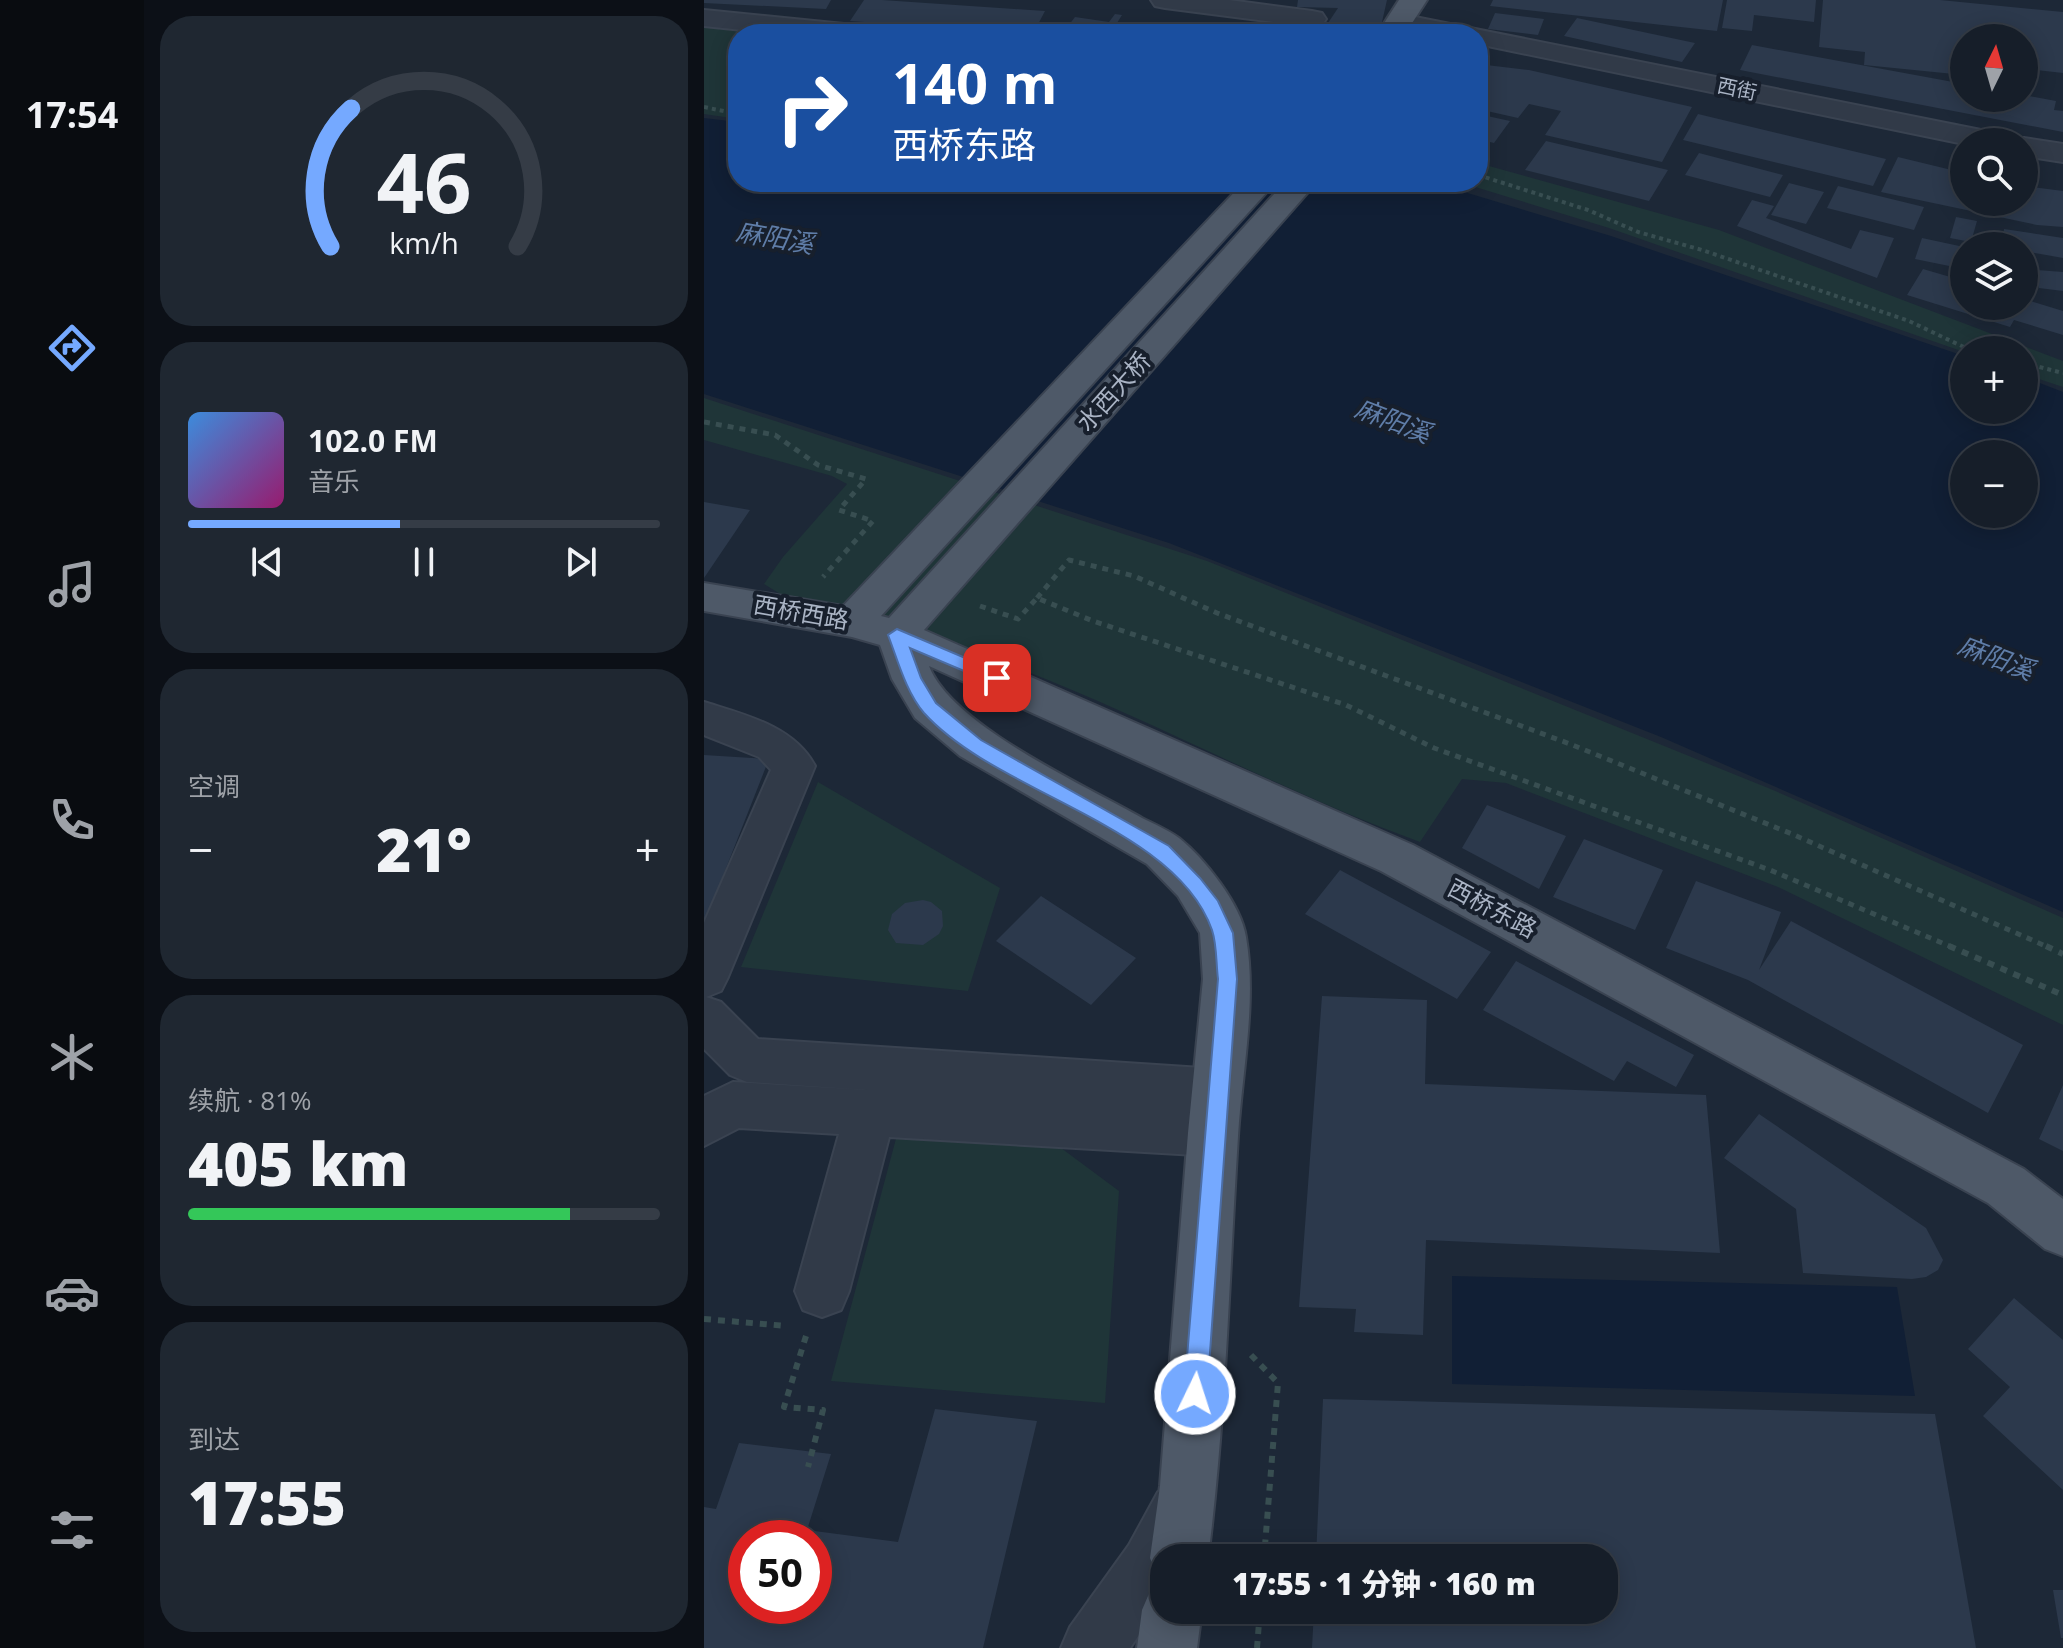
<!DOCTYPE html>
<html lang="zh">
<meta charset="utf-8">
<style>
:root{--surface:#161e29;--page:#1f2731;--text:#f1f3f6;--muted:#9ea2a8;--line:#353c46;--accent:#75a9ff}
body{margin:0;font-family:"Open Sans","Noto Sans SC",sans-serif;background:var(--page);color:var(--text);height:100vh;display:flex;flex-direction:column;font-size:30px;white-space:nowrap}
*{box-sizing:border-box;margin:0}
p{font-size:26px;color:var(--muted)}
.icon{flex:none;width:44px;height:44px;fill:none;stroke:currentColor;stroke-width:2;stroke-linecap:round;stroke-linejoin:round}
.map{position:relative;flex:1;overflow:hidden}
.details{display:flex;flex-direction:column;gap:16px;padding:16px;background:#0c1017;width:560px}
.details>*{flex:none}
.hud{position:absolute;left:24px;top:24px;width:760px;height:168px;border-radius:32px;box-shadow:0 4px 20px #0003,0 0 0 2px var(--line);background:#1a4fa0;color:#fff;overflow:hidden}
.needle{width:52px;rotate:5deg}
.fabs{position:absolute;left:1246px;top:24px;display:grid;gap:16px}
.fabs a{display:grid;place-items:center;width:88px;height:88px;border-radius:50%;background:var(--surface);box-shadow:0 4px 20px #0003,0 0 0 2px var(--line);font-size:40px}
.speed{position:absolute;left:24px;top:1520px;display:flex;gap:16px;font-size:40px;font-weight:700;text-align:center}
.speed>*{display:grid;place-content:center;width:104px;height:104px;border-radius:50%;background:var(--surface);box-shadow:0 4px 20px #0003,0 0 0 2px var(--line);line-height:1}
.speed .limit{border:12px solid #d22;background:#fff;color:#111}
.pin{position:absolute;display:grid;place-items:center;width:68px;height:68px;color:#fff;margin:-34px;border-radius:16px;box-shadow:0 4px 12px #0006}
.me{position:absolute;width:88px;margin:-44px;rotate:4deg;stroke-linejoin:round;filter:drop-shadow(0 0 6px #0008)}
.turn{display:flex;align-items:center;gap:28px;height:168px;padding:0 32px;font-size:36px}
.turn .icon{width:104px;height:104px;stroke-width:2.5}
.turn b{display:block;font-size:56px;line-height:68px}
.big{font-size:60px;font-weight:800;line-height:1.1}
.details .tile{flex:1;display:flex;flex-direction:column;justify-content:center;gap:12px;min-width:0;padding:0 28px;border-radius:32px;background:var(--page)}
.details .dial{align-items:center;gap:0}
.dial svg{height:208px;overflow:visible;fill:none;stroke:var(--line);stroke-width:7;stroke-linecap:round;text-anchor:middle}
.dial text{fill:var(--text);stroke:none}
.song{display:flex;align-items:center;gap:24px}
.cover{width:96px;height:96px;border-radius:12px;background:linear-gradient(135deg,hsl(210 70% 55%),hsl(320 70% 35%))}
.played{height:8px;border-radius:4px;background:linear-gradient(90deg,var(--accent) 45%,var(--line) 45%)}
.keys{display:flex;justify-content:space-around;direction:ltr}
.heat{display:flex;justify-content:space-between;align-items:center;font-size:44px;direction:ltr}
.charge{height:12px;border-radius:6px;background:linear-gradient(90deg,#34c759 81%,var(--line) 0)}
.trip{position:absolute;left:446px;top:1544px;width:468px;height:80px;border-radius:32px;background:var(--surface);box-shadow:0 4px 20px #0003,0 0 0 2px var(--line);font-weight:800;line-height:80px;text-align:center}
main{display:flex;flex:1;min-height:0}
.menu{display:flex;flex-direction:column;width:144px;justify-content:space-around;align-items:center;background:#090c10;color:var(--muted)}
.menu .icon{width:56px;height:56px}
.menu .current{color:var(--accent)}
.menu b{font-size:36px;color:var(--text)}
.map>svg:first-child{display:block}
</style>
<main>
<nav class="menu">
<b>17:54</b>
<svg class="icon current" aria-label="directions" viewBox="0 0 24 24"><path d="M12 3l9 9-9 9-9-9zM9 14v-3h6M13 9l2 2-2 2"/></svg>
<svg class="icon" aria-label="music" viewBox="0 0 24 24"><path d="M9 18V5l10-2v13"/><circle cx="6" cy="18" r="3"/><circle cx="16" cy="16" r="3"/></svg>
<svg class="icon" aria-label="phone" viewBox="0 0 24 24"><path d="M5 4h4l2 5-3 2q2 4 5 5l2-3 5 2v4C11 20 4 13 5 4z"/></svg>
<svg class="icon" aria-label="climate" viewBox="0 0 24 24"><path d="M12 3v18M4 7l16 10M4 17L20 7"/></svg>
<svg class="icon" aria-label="car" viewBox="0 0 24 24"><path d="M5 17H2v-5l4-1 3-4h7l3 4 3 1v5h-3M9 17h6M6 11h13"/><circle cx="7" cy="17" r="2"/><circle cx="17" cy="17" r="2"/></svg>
<svg class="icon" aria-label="filters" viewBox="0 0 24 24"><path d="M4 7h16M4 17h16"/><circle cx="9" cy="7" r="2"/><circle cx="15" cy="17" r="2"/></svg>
</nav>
<section class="details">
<div class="tile dial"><svg viewBox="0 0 100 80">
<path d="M14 69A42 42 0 1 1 86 69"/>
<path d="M14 69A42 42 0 0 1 22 16" stroke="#75a9ff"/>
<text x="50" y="56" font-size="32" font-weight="700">46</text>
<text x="50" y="72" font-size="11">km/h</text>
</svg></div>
<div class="tile">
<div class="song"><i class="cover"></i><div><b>102.0 FM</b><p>音乐</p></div></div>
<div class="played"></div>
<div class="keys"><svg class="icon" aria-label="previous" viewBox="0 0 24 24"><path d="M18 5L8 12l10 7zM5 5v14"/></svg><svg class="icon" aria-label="pause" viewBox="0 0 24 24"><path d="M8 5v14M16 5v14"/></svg><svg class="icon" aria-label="next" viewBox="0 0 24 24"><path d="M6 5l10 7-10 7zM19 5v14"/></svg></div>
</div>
<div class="tile"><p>空调</p>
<div class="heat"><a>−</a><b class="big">21°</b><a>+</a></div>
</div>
<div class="tile"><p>续航 · 81%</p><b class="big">405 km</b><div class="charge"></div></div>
<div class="tile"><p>到达</p><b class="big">17:55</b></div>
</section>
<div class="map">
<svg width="1359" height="1648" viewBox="0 0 1359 1648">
<rect width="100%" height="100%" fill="#1d2837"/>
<!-- green -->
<path fill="#1f3538" d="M 0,23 L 111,34 L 34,34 L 34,119 L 0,114 Z
M 774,163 L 1015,230 L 1359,361 L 1359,387 L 1320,374 L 1320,350 L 1260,350 L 1260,352 L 905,228 L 755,182 L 774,182 Z
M 0,398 L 503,561 L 1069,790 L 1359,918 L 1359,1025 L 1074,887 L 802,783 L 758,779 L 716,842 C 565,787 424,706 273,653 C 212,632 148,618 86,600 L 60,584 L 79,557 L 143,484 L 128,476 L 0,440 Z
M 114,782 L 296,888 L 264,991 L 37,967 Z
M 193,1135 L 353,1145 L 415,1191 L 401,1403 L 127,1381 Z"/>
<!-- water -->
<path fill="#111f35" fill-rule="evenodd" d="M 0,118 L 34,122 L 34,182 L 727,182 L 907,236 L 1260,356 L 1260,410 L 1320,410 L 1320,377 L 1359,392 L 1359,912 L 957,737 L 465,543 L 0,394 ZM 1260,454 L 1320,454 L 1320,514 L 1260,514 Z
M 748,1276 L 1193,1287 L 1211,1396 L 748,1384 Z"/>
<!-- building -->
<path fill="#2c394c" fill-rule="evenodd" d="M 0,0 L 127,0 L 122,9 L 0,3 Z
M 160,0 L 178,0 L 341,11 L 329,34 L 146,21 Z
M 594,0 L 683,0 L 678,22 L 670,34 L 582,34 L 588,27 L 618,32 L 634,8 L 593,7 Z
M 789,0 L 1019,0 L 1013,31 L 786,6 Z
M 1023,0 L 1112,0 L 1110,22 L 1050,15 L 1048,31 L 1018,28 Z
M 1119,0 L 1236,0 L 1359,12 L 1359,73 L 1323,69 L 1324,82 L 1320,81 L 1320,38 L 1260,38 L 1260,75 L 1160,65 L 1161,52 L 1115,47 Z
M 791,13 L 840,19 L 834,35 L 784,29 Z
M 411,14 L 418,15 L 413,23 L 483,32 L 489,23 L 503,24 L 497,34 L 358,34 L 371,17 L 405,22 Z
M 873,18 L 991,43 L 978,62 L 860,36 Z
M 1048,45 L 1260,84 L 1260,98 L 1320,98 L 1320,95 L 1352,101 L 1350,110 L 1359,111 L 1359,132 L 1036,70 Z
M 774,64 L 825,70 L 988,107 L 958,162 L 841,135 L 857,111 L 825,104 L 814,118 L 774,109 Z
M 774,114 L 806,121 L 790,143 L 774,139 Z
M 994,114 L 1182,159 L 1169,186 L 979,140 Z
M 842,141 L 964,170 L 945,201 L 821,170 Z
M 995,153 L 1079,175 L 1066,197 L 981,175 Z
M 1194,157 L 1260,173 L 1260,202 L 1320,202 L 1320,186 L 1359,191 L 1359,227 L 1333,225 L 1177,192 Z
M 1085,183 L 1120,192 L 1102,224 L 1067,215 Z
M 1134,186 L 1220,207 L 1210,230 L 1123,208 Z
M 1048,200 L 1070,206 L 1062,218 L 1147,249 L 1156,230 L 1190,238 L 1173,278 L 1033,226 Z
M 1252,217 L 1273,221 L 1267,242 L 1246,238 Z
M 1300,229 L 1359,238 L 1359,258 L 1320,251 L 1320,246 L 1298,246 Z
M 1218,238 L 1260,247 L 1260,269 L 1211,259 Z
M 1219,269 L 1260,281 L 1260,306 L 1320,306 L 1320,299 L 1359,311 L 1359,335 L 1310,320 L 1306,327 L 1203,295 Z
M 1333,270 L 1359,272 L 1359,291 L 1335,288 Z
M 0,502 L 46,510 L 0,578 Z
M 0,755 L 65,759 L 0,924 Z
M 783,805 L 862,836 L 835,889 L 758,848 Z
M 880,839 L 959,870 L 931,930 L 849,897 Z
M 636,870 L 787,952 L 753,999 L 601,914 Z
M 992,881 L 1077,912 L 1055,970 L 1087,921 L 1319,1045 L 1284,1113 L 1044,980 L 962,948 Z
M 337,896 L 432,958 L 387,1005 L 292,941 Z
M 219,900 L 227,902 L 238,911 L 239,926 L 235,934 L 219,945 L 192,943 L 184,930 L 188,914 L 201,903 Z
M 812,961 L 990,1055 L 972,1087 L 923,1061 L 910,1081 L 779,1010 Z
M 618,996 L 723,1000 L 721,1084 L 1002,1095 L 1016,1253 L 722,1240 L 719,1335 L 650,1332 L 652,1309 L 595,1307 Z
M 1359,1085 L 1359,1151 L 1335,1139 Z
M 1055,1114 L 1222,1228 L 1239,1260 L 1234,1270 L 1222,1277 L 1208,1279 L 1099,1273 L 1092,1209 L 1020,1158 Z
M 1310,1298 L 1359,1340 L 1359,1490 L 1279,1416 L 1306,1387 L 1264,1349 Z
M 619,1399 L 1231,1414 L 1272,1648 L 608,1648 L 610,1610 L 900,1610 L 900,1558 L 612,1558 Z
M 231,1409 L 333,1421 L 279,1648 L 0,1648 L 0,1507 L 12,1509 L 35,1443 L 127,1454 L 103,1530 L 194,1542 ZM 42,1538 L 110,1538 L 110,1606 L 42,1606 Z
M 1349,1590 L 1359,1590 L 1359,1638 L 1357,1638 Z"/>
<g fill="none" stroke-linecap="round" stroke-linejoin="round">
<defs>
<path id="minor" d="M 447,0 L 525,0 L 608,11 L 618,13 L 622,19 L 618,25 L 608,27 L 461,8 L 451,6 Z
M 0,10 L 160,26 L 170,28 L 174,34 L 77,34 L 0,26 Z
M 696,14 L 1292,133 L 1303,136 L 1307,142 L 1260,142 L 1260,144 L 774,44 L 774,34 L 717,34 L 686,28 L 682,22 L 686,16 Z
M 1320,138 L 1359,144 L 1359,162 L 1320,156 L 1320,142 L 1308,142 Z
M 0,702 C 41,715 90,726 111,766 L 24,977 L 17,991 L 2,997 L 17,1002 L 54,1039 L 513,1069 L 530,1075 L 538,1091 L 530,1107 L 516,1112 L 527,1117 L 534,1133 L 527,1149 L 509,1156 L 185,1137 L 145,1291 L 137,1310 L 118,1317 L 99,1310 L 91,1291 L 135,1134 L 35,1128 L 0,1146 L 0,1096 L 29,1082 L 164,1090 L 43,1082 L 26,1075 L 0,1049 L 0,923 L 67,770 L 55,757 L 0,735 Z
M 474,1483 L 494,1492 L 503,1512 L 482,1558 L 460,1558 L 460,1598 L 426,1648 L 357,1648 L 366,1627 L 425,1545 L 454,1492 Z"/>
<path id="major" d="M 695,0 L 723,0 L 701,34 L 673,34 Z
M 540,182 L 572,182 L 177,616 L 185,618 L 581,182 L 613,182 L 220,630 L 709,845 L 1320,1169 L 1359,1199 L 1359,1256 L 1341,1249 L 1284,1203 L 677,871 L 225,666 C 247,725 382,786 438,818 C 450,824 464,830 475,838 C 500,858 537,904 542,937 C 553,1002 538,1071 534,1136 C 525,1276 522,1418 504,1558 L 460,1558 L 460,1581 L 454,1579 L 446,1558 L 456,1486 L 484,1133 L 499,979 L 496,933 L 474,896 L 443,864 L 256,756 L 211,718 L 188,679 L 176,645 L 148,637 L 0,611 L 0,583 L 139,606 Z
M 460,1583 L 460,1610 L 498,1610 L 493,1648 L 433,1648 L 438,1610 L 447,1589 Z"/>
</defs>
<!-- minor casing -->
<use href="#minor" stroke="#3a4351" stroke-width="4"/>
<!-- major casing -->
<use href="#major" stroke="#3a4351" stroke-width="4"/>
<!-- path-far2 -->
<path stroke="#384e51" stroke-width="4" stroke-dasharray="4 4" stroke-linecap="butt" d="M 0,107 L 34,114
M 774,175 L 884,210 L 934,232 L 998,250 L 1205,321 L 1266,350
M 1320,363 L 1359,373"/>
<!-- path-far1 -->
<path stroke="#384e51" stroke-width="5" stroke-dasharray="6 6" stroke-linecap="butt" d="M 0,422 L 71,435 L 114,465 L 162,479 L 135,510 L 169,521 L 119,577
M 333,598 L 365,560 L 430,576 L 513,613 L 866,744 L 1088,834 L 1346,948
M 276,606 L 314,619 L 333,598 L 389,621 L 642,705 L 730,748 L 1066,870 L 1250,948"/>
<!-- path -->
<path stroke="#384e51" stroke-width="6" stroke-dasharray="7 7" stroke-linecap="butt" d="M 1245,946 L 1359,995
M 1342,946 L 1359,954
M 0,1319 L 83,1326
M 102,1336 L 80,1407 L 119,1410 L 104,1467
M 547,1355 L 574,1383 L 560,1558
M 553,1648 L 556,1610"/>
<!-- minor -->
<use href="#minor" fill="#313a48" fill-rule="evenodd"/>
<!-- major -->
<use href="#major" fill="#4e5968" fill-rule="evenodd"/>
</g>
<!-- route -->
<path fill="#75a9ff" stroke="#4c6ea6" stroke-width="2" d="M 193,629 L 299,674 L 301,678 L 293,685 L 206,648 L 217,678 L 232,703 L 277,740 L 465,846 L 496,878 L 514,901 L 529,933 L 533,979 L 503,1394 L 500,1402 L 491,1405 L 483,1402 L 480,1394 L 514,979 C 512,964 513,945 508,930 C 471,825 293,794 220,713 C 202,692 194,661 184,635 Z"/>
<g text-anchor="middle" stroke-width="8" stroke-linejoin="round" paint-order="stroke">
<!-- far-street labels -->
<g font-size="20" fill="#aab4c5" stroke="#171f2c">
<text transform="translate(1033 89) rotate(12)" y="7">西街</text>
</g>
<!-- street labels -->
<g font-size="24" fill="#aab4c5" stroke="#171f2c">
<text transform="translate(410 392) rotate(-48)" y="8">水西大桥</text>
<text transform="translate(97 613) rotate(10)" y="8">西桥西路</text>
<text transform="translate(788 909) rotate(28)" y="8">西桥东路</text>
</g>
<!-- water labels -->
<g font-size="26" font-style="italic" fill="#5f7da8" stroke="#171f2c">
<text transform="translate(71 238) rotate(10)" y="9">麻阳溪</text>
<text transform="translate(689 421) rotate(21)" y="9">麻阳溪</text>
<text transform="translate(1292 658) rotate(21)" y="9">麻阳溪</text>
</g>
</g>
</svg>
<div class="fabs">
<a><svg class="needle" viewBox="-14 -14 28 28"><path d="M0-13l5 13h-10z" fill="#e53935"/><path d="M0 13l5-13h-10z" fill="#9ea2a8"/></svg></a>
<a><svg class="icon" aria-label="search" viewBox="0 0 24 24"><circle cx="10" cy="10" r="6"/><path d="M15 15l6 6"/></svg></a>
<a><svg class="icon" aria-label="layers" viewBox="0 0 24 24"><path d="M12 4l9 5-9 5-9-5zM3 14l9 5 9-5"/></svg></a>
<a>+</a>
<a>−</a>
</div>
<div class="speed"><div class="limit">50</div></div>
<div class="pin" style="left:293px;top:678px;background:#d93025"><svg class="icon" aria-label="arrive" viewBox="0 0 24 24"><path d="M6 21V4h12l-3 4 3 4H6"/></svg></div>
<svg class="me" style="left:491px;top:1394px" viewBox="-20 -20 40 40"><circle r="17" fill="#75a9ff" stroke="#fff" stroke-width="3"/><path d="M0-11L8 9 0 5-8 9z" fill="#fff"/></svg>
<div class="trip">17:55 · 1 分钟 · 160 m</div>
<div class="hud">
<div class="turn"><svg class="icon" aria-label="right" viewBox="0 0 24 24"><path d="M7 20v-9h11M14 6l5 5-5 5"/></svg><div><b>140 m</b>西桥东路</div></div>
</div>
</div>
</main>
